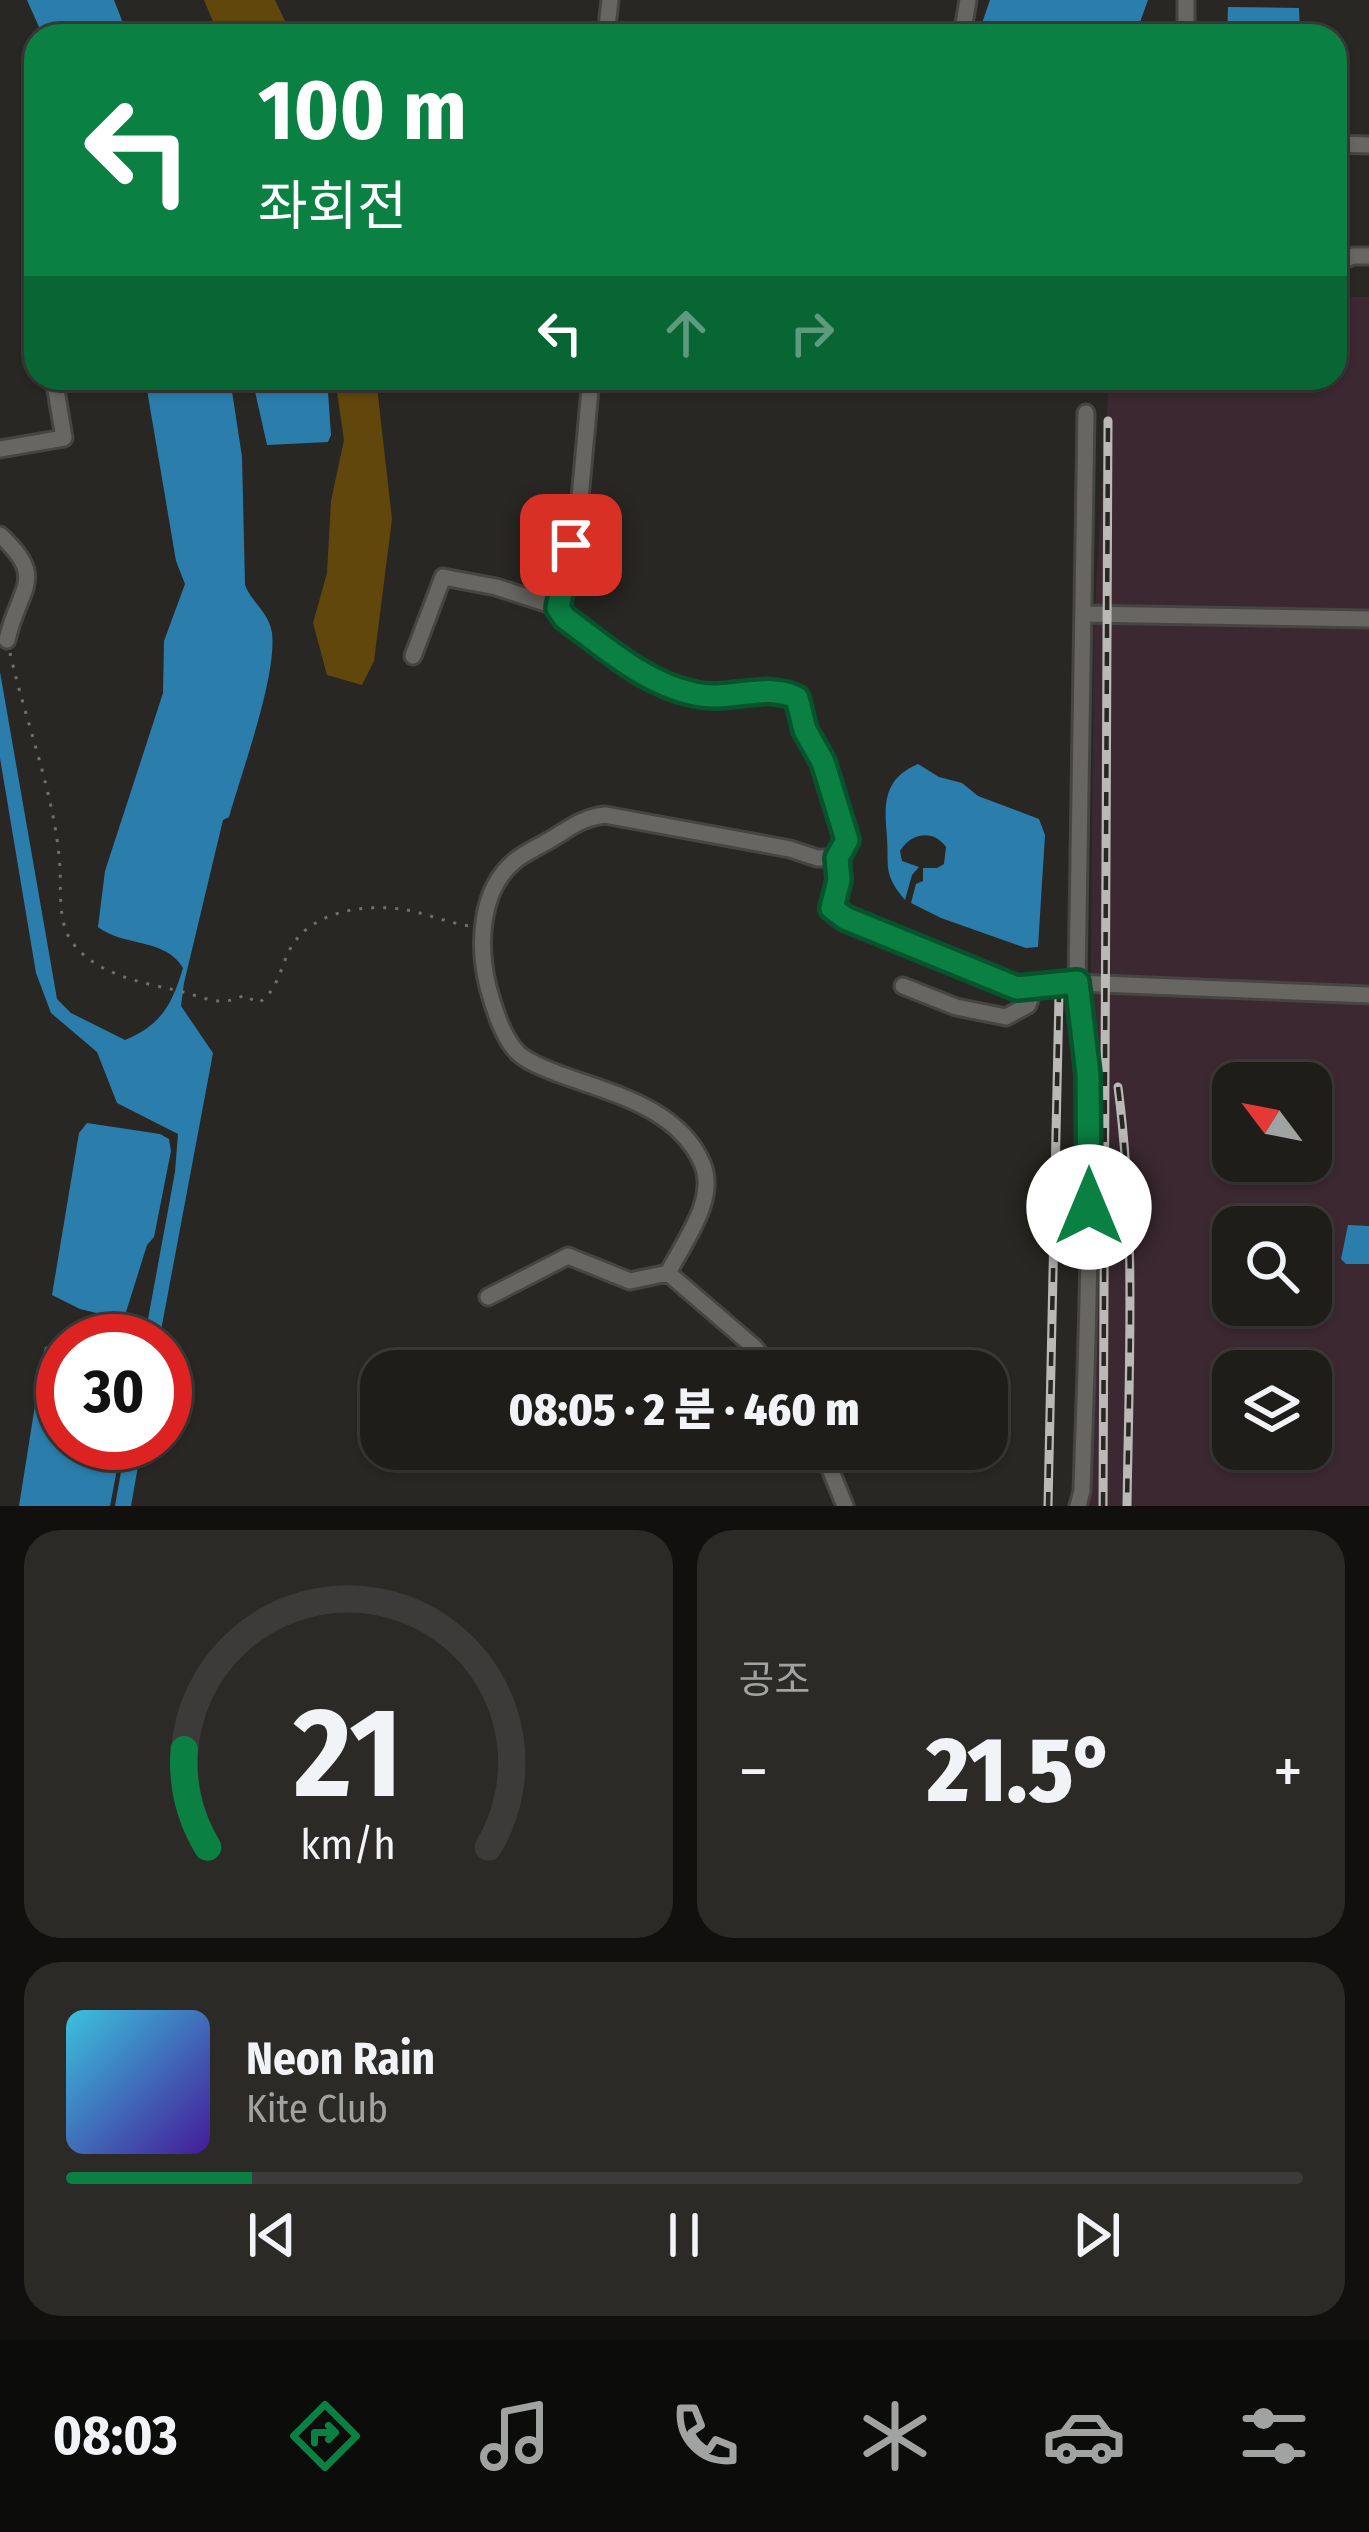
<!DOCTYPE html>
<html lang="ko">
<meta charset="utf-8">
<style>
:root{--surface:#1f1d1a;--page:#2c2a27;--text:#f1f3f6;--muted:#a1a2a2;--line:#3c3b39;--accent:#0b8043}
body{margin:0;font-family:"Fira Sans Condensed","Noto Sans KR",sans-serif;background:var(--page);color:var(--text);height:100vh;display:flex;flex-direction:column;font-size:45px;white-space:nowrap}
*{box-sizing:border-box;margin:0}
p{font-size:39px;color:var(--muted)}
.icon{flex:none;width:66px;height:66px;fill:none;stroke:currentColor;stroke-width:2;stroke-linecap:round;stroke-linejoin:round}
.map{position:relative;height:1506px;overflow:hidden}
.panel{display:flex;flex-direction:column;gap:24px;padding:24px;background:#11100e;flex:1}
.panel>*{flex:none}
.guide{position:absolute;left:24px;top:24px;width:1323px;height:366px;border-radius:36px;box-shadow:0 3px 9px #0004,0 0 0 3px var(--line);background:#0b8043;color:#fff;overflow:hidden}
.needle{width:78px;rotate:302deg}
.buttons{position:absolute;left:1212px;top:1062px;display:grid;gap:24px}
.buttons a{display:grid;place-items:center;width:120px;height:120px;border-radius:24px;background:var(--surface);box-shadow:0 3px 9px #0004,0 0 0 3px var(--line);font-size:60px}
.speed{position:absolute;left:36px;top:1314px;display:flex;gap:24px;font-size:60px;font-weight:700;text-align:center}
.speed>*{display:grid;place-content:center;width:156px;height:156px;border-radius:50%;background:var(--surface);box-shadow:0 3px 9px #0004,0 0 0 3px var(--line);line-height:1}
.speed .limit{border:18px solid #d22;background:#fff;color:#111}
.pin{position:absolute;display:grid;place-items:center;width:102px;height:102px;color:#fff;margin:-51px;border-radius:24px;box-shadow:0 6px 18px #0006}
.me{position:absolute;width:132px;margin:-66px;rotate:0deg;stroke-linejoin:round;filter:drop-shadow(0 0 9px #0008)}
.turn{display:flex;align-items:center;gap:42px;height:252px;padding:0 36px;font-size:54px}
.turn .icon{width:156px;height:156px;stroke-width:2.5}
.turn b{display:block;font-size:84px;line-height:102px}
.lanes{display:flex;align-items:center;height:114px;padding:0 36px;background:#0003;justify-content:center;gap:60px;direction:ltr}
.lanes .off{opacity:.35}
.big{font-size:90px;font-weight:800;line-height:1.1}
.panel .tile{flex:1;display:flex;flex-direction:column;justify-content:center;gap:18px;min-width:0;padding:0 42px;border-radius:36px;background:var(--page)}
.panel .dial{align-items:center;gap:0}
.dial svg{height:312px;overflow:visible;fill:none;stroke:var(--line);stroke-width:7;stroke-linecap:round;text-anchor:middle}
.dial text{fill:var(--text);stroke:none}
.song{display:flex;align-items:center;gap:36px}
.cover{width:144px;height:144px;border-radius:18px;background:linear-gradient(135deg,hsl(190 70% 55%),hsl(260 70% 35%))}
.played{height:12px;border-radius:6px;background:linear-gradient(90deg,var(--accent) 15%,var(--line) 15%)}
.keys{display:flex;justify-content:space-around;direction:ltr}
.heat{display:flex;justify-content:space-between;align-items:center;font-size:66px;direction:ltr}
.panel .tiles{flex:1;display:grid;gap:24px;grid-template-columns:1fr 1fr}
.tile:last-child{grid-column:span 2}
.trip{position:absolute;left:360px;top:1350px;width:648px;height:120px;border-radius:36px;background:var(--surface);box-shadow:0 3px 9px #0004,0 0 0 3px var(--line);font-weight:800;line-height:120px;text-align:center}
.dock{display:flex;height:192px;justify-content:space-around;align-items:center;background:#0c0c0a;color:var(--muted)}
.dock .icon{width:84px;height:84px}
.dock .on{color:var(--accent)}
.dock b{font-size:54px;color:var(--text)}
.map>svg:first-child{display:block}
</style>
<div class="map">
<svg width="1369" height="1506" viewBox="0 0 1369 1506">
<rect width="100%" height="100%" fill="#292723"/>
<!-- industrial -->
<path fill="#3b2830" fill-rule="evenodd" d="M 1335,297 L 1369,297 L 1369,1506 L 1086,1506 L 1094,622 L 1109,378 L 1335,378 ZM 1233,1083 L 1311,1083 L 1311,1161 L 1233,1161 ZM 1233,1227 L 1311,1227 L 1311,1305 L 1233,1305 ZM 1233,1371 L 1311,1371 L 1311,1449 L 1233,1449 Z"/>
<!-- green -->
<path fill="#62470c" d="M 204,0 L 275,0 L 292,36 L 219,36 Z
M 335,378 L 376,378 L 392,519 L 374,661 L 362,685 L 327,675 L 313,623 L 327,573 L 331,501 L 344,440 Z"/>
<!-- water -->
<path fill="#2b7eac" d="M 27,0 L 114,0 L 128,36 L 43,36 Z
M 990,0 L 1148,0 L 1135,36 L 1024,36 L 980,29 Z
M 1228,7 L 1299,8 L 1300,33 L 1337,35 L 1335,121 L 1335,36 L 1227,36 Z
M 145,378 L 230,378 L 242,457 L 245,585 C 252,603 269,612 272,633 C 277,676 242,771 229,817 L 223,820 L 184,983 L 181,1006 L 213,1053 L 159,1341 L 144,1341 L 175,1172 L 178,1134 L 117,1103 L 97,1052 L 51,1013 L 36,973 L 0,758 L 0,672 L 57,999 L 71,1013 L 125,1040 C 161,1025 172,1005 183,968 C 166,938 124,947 98,927 L 105,871 L 163,693 L 164,641 L 185,584 L 176,561 Z
M 252,378 L 327,378 L 331,435 L 328,442 L 267,445 Z
M 918,764 L 939,777 L 962,783 L 978,796 L 1039,819 L 1045,835 L 1038,947 L 1026,948 L 941,918 L 911,903 L 916,884 L 923,881 L 923,868 L 937,868 L 944,864 L 946,847 C 933,829 911,833 900,851 L 902,861 L 919,867 L 912,875 L 905,900 C 883,874 889,868 887,837 C 884,804 883,779 918,764 Z
M 87,1123 L 160,1134 L 169,1139 L 171,1151 L 154,1237 L 147,1245 L 126,1312 L 117,1318 L 80,1309 L 52,1295 L 79,1133 Z
M 1348,1225 L 1369,1226 L 1369,1264 L 1346,1264 L 1341,1259 Z
M 51,1345 L 63,1346 L 63,1443 L 122,1443 L 110,1506 L 19,1506 L 43,1355 L 45,1347 Z
M 126,1443 L 142,1443 L 131,1506 L 115,1506 Z"/>
<g fill="none" stroke-linecap="round" stroke-linejoin="round">
<defs>
<path id="minor" d="M 606,36 L 610,0
M 962,36 L 968,0
M 1186,36 L 1186,0
M 1335,144 L 1369,145
M 35,264 L 36,269
M 1335,264 L 1353,256 L 1369,256
M 591,378 L 579,509 L 558,607 L 565,618 C 605,647 645,684 695,694 C 730,702 764,682 797,698 L 805,731 L 823,762 L 847,840 L 837,858
M 0,449 L 64,438 L 54,378
M 0,535 C 48,579 19,586 7,640
M 1083,614 L 1369,619
M 413,656 L 443,577 L 496,587 L 558,607
M 903,986 L 956,1007 L 1006,1017 L 1028,1005 L 1035,985
M 488,1297 L 568,1256 L 630,1281 L 668,1273
M 774,1371 L 754,1347 L 668,1273 C 684,1241 718,1199 702,1163 C 678,1108 611,1093 559,1074 C 546,1069 529,1063 518,1053 C 502,1037 494,1008 488,987 C 478,946 479,889 516,860 C 526,852 538,847 548,841 C 569,829 580,818 605,815 L 790,849 L 817,858 L 837,858 L 839,880 L 832,908 L 845,918 L 1017,988 L 1077,983 L 1369,995
M 822,1449 L 845,1506
M 1078,1506 L 1082,1491 C 1087,1321 1098,1151 1077,983 L 1086,413"/>
</defs>
<!-- minor casing -->
<use href="#minor" stroke="#464543" stroke-width="21"/>
<!-- path -->
<path stroke="#71706d" stroke-width="3" stroke-dasharray="3 9" stroke-linecap="butt" d="M 10,653 C 26,724 55,794 60,867 C 61,890 58,919 70,939 C 92,973 138,982 175,990 C 200,995 220,1009 244,995 L 258,1003 C 278,991 280,968 290,949 C 311,910 368,903 407,910 C 428,914 448,923 470,926"/>
<!-- minor -->
<use href="#minor" stroke="#686662" stroke-width="15"/>
<defs>
<path id="rail" d="M 1118,1087 C 1136,1226 1129,1366 1127,1506
M 1048,1506 L 1059,994
M 1103,1506 L 1108,421"/>
</defs>
<!-- rail casing -->
<use href="#rail" stroke="#bab9b7" stroke-width="9"/>
<!-- rail -->
<use href="#rail" stroke="#292723" stroke-width="4.5" stroke-dasharray="14" stroke-linecap="butt"/>
</g>
<g fill="none" stroke-linecap="round" stroke-linejoin="round">
<defs>
<path id="route" d="M 571,545 L 558,608 L 565,618 C 605,647 645,684 695,694 C 730,702 764,682 797,698 L 805,730 L 823,762 L 847,840 L 837,858 L 839,880 L 832,908 L 845,918 L 1017,988 L 1077,982 L 1088,1074 L 1089,1207"/>
</defs>
<!-- route casing -->
<use href="#route" stroke="#07532c" stroke-width="30"/>
<!-- route -->
<use href="#route" stroke="#0b8043" stroke-width="21"/>
</g>
</svg>
<div class="buttons">
<a><svg class="needle" viewBox="-14 -14 28 28"><path d="M0-13l5 13h-10z" fill="#e53935"/><path d="M0 13l5-13h-10z" fill="#a1a2a2"/></svg></a>
<a><svg class="icon" aria-label="search" viewBox="0 0 24 24"><circle cx="10" cy="10" r="6"/><path d="M15 15l6 6"/></svg></a>
<a><svg class="icon" aria-label="layers" viewBox="0 0 24 24"><path d="M12 4l9 5-9 5-9-5zM3 14l9 5 9-5"/></svg></a>
</div>
<div class="speed"><div class="limit">30</div></div>
<div class="pin" style="left:571px;top:545px;background:#d93025"><svg class="icon" aria-label="arrive" viewBox="0 0 24 24"><path d="M6 21V4h12l-3 4 3 4H6"/></svg></div>
<svg class="me" style="left:1089px;top:1207px" viewBox="-20 -20 40 40"><circle r="19" fill="#fff"/><path d="M0-13L10 11 0 6-10 11z" fill="#0b8043"/></svg>
<div class="trip">08:05 · 2 분 · 460 m</div>
<div class="guide">
<div class="turn"><svg class="icon" aria-label="left" viewBox="0 0 24 24"><path d="M17 20v-9H6M10 6l-5 5 5 5"/></svg><div><b>100 m</b>좌회전</div></div>
<div class="lanes"><svg class="icon" aria-label="left" viewBox="0 0 24 24"><path d="M17 20v-9H6M10 6l-5 5 5 5"/></svg><svg class="icon off" aria-label="ahead" viewBox="0 0 24 24"><path d="M12 20V5M6 11l6-6 6 6"/></svg><svg class="icon off" aria-label="right" viewBox="0 0 24 24"><path d="M7 20v-9h11M14 6l5 5-5 5"/></svg></div>
</div>
</div>
<section class="panel">
<div class="tiles">
<div class="tile dial"><svg viewBox="0 0 100 80">
<path d="M14 69A42 42 0 1 1 86 69"/>
<path d="M14 69A42 42 0 0 1 8 44" stroke="#0b8043"/>
<text x="50" y="56" font-size="32" font-weight="700">21</text>
<text x="50" y="72" font-size="11">km/h</text>
</svg></div>
<div class="tile"><p>공조</p>
<div class="heat"><a>−</a><b class="big">21.5°</b><a>+</a></div>
</div>
<div class="tile">
<div class="song"><i class="cover"></i><div><b>Neon Rain</b><p>Kite Club</p></div></div>
<div class="played"></div>
<div class="keys"><svg class="icon" aria-label="previous" viewBox="0 0 24 24"><path d="M18 5L8 12l10 7zM5 5v14"/></svg><svg class="icon" aria-label="pause" viewBox="0 0 24 24"><path d="M8 5v14M16 5v14"/></svg><svg class="icon" aria-label="next" viewBox="0 0 24 24"><path d="M6 5l10 7-10 7zM19 5v14"/></svg></div>
</div>
</div>
</section>
<nav class="dock">
<b>08:03</b>
<svg class="icon on" aria-label="directions" viewBox="0 0 24 24"><path d="M12 3l9 9-9 9-9-9zM9 14v-3h6M13 9l2 2-2 2"/></svg>
<svg class="icon" aria-label="music" viewBox="0 0 24 24"><path d="M9 18V5l10-2v13"/><circle cx="6" cy="18" r="3"/><circle cx="16" cy="16" r="3"/></svg>
<svg class="icon" aria-label="phone" viewBox="0 0 24 24"><path d="M5 4h4l2 5-3 2q2 4 5 5l2-3 5 2v4C11 20 4 13 5 4z"/></svg>
<svg class="icon" aria-label="climate" viewBox="0 0 24 24"><path d="M12 3v18M4 7l16 10M4 17L20 7"/></svg>
<svg class="icon" aria-label="car" viewBox="0 0 24 24"><path d="M5 17H2v-5l4-1 3-4h7l3 4 3 1v5h-3M9 17h6M6 11h13"/><circle cx="7" cy="17" r="2"/><circle cx="17" cy="17" r="2"/></svg>
<svg class="icon" aria-label="filters" viewBox="0 0 24 24"><path d="M4 7h16M4 17h16"/><circle cx="9" cy="7" r="2"/><circle cx="15" cy="17" r="2"/></svg>
</nav>
